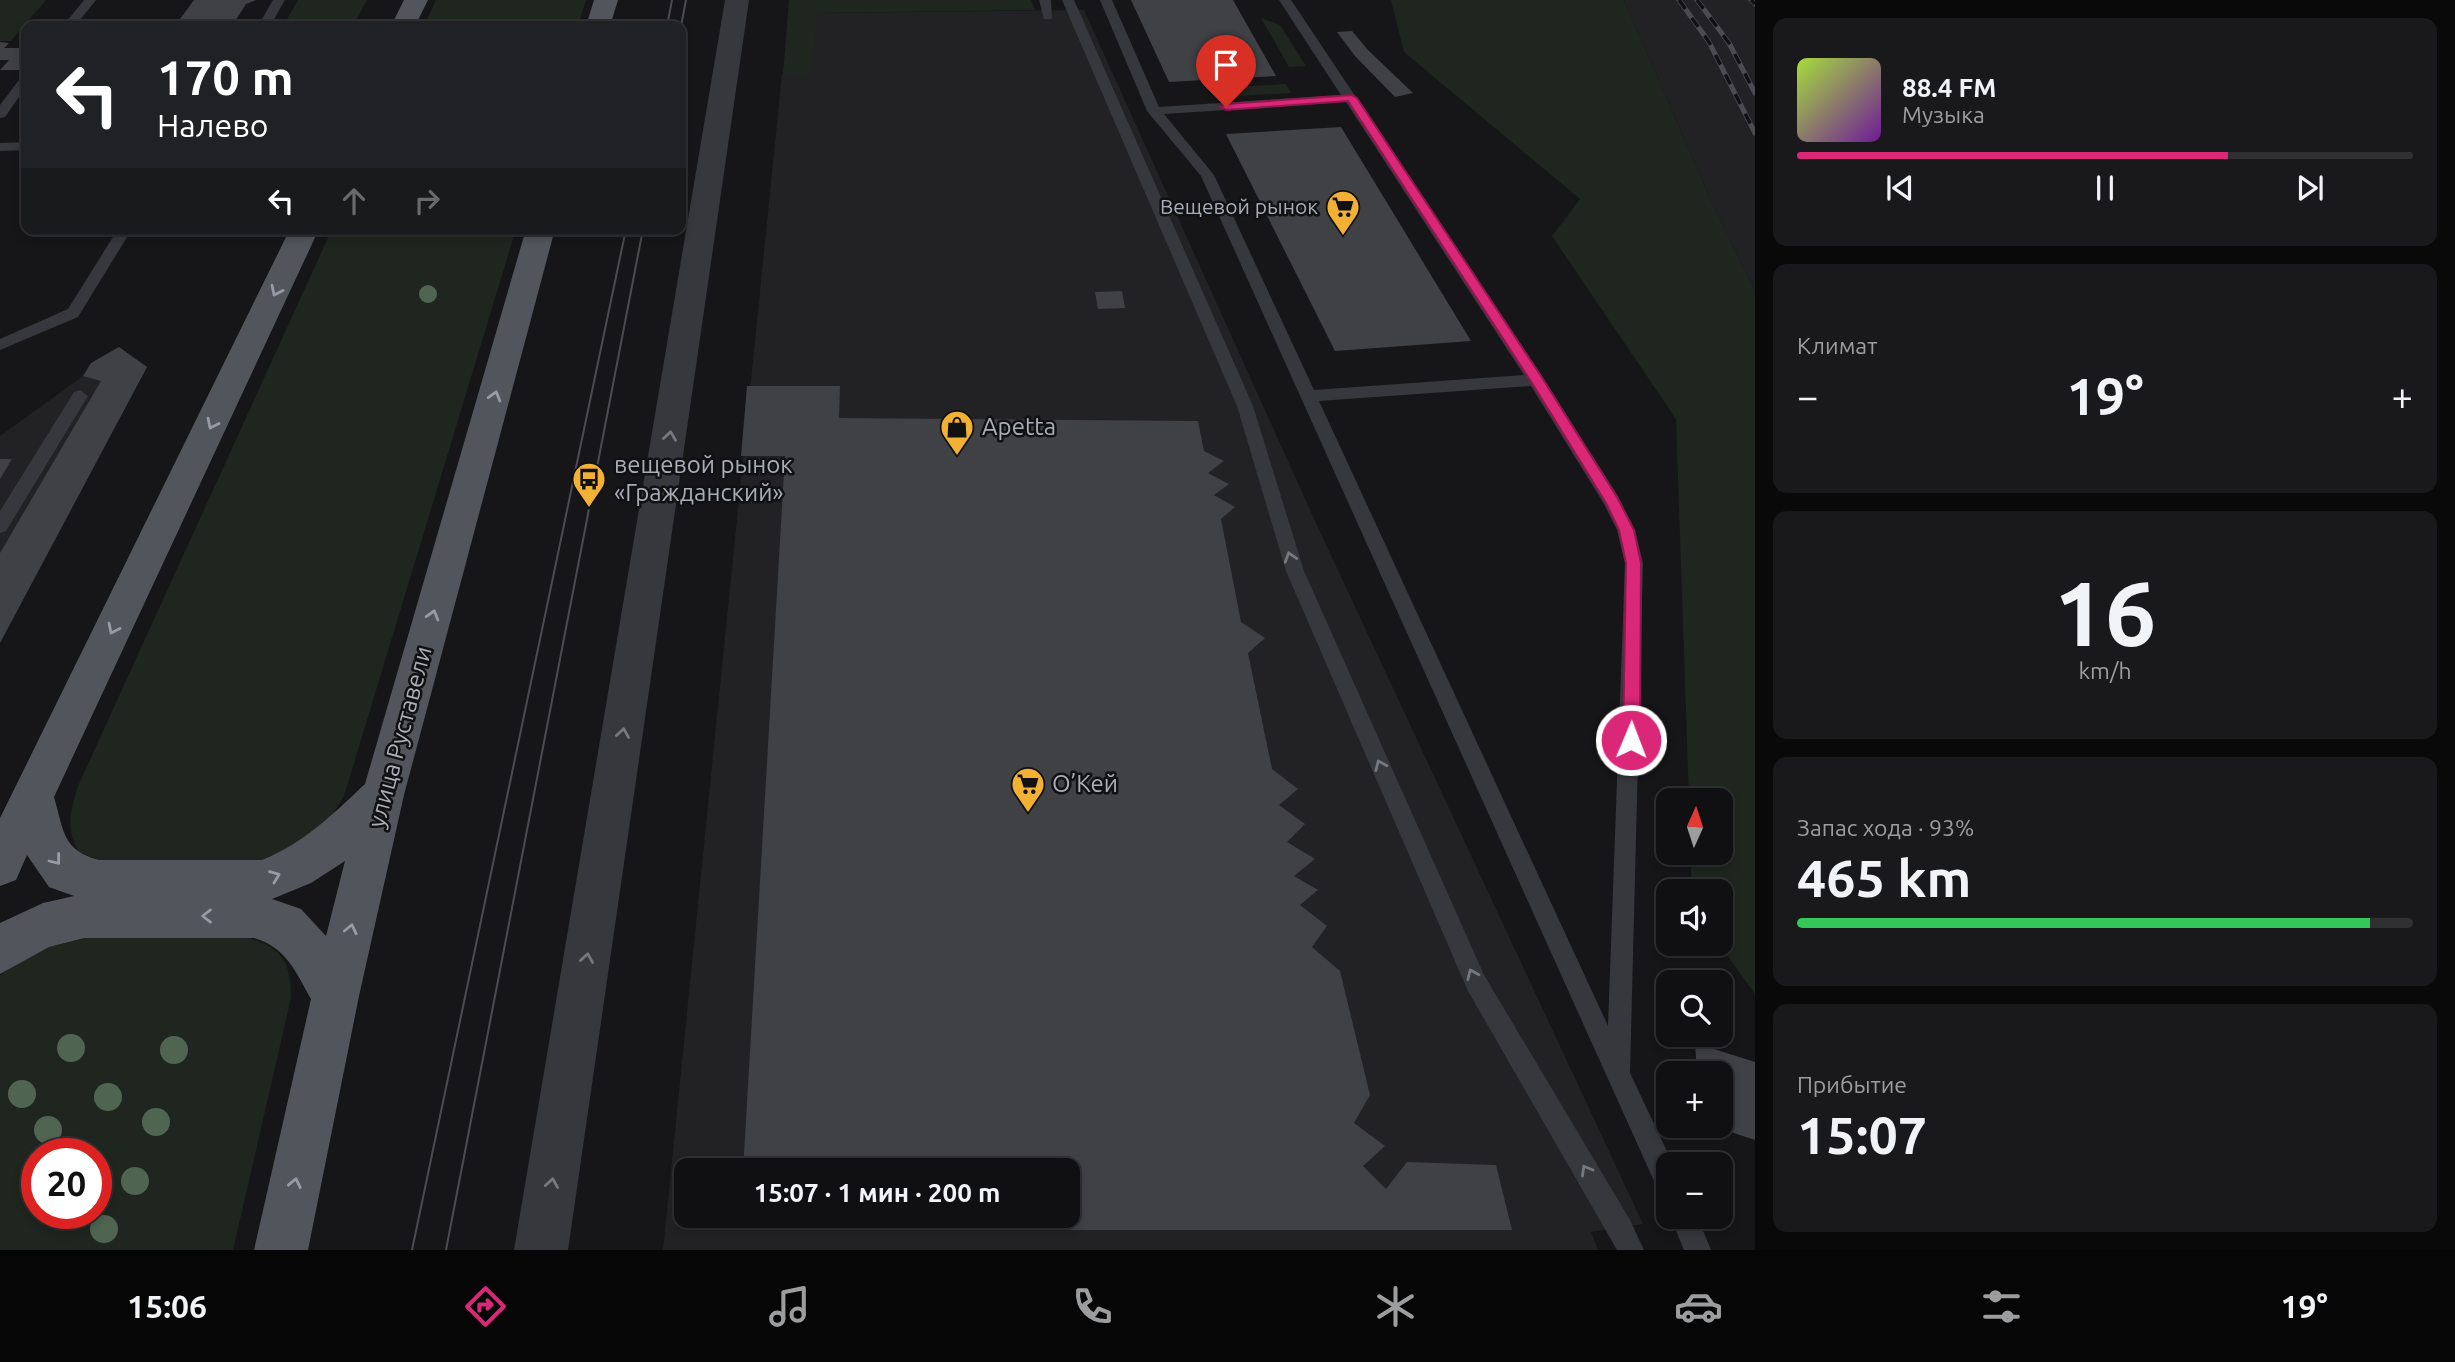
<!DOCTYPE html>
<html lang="ru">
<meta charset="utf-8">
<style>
:root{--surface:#101012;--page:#19191b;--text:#f1f3f6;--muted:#9c9d9f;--line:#303032;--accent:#db2777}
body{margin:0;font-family:Ubuntu,sans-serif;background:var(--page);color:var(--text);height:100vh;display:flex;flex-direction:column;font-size:26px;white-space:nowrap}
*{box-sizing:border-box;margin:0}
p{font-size:23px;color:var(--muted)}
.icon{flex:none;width:38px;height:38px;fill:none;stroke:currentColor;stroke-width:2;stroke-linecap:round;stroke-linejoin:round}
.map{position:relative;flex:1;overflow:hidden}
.details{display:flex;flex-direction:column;gap:18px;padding:18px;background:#09090a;width:700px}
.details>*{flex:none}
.top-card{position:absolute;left:21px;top:21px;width:665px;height:214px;border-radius:14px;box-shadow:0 4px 10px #0003,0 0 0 2px var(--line);background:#202124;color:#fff;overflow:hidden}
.needle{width:46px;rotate:3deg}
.controls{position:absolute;left:1656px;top:788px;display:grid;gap:14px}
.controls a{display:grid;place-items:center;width:77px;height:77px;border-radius:14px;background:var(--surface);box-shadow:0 4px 10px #0003,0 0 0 2px var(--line);font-size:35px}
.speed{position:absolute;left:21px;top:1138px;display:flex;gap:14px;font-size:35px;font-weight:700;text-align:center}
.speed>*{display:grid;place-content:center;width:91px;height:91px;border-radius:50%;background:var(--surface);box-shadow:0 4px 10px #0003,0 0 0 2px var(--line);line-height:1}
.speed .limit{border:10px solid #d22;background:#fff;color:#111}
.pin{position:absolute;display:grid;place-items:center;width:60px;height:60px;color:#fff;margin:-72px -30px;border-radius:50% 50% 50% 0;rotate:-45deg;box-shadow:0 0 7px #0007}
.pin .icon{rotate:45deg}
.me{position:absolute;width:77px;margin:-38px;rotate:1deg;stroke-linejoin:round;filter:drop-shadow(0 0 5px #0008)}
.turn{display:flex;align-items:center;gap:24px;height:147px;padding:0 21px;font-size:32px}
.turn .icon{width:91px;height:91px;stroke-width:2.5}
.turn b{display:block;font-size:49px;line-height:60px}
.lanes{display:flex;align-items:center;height:66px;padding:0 21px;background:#0003;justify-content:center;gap:35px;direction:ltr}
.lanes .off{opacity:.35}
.big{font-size:52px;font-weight:700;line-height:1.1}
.details .card{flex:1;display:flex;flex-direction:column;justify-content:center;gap:10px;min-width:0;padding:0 24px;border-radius:14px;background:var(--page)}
.details .dial{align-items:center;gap:0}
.dial b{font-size:91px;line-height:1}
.song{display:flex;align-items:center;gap:21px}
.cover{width:84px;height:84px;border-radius:10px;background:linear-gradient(135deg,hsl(80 70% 55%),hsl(280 70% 35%))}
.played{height:7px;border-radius:4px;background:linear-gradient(90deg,var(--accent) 70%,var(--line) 70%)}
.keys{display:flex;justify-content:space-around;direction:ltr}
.heat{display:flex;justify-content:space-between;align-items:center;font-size:38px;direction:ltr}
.charge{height:10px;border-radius:5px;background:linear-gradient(90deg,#34c759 93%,var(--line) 0)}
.trip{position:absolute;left:674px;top:1158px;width:406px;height:70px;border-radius:14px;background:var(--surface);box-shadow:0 4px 10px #0003,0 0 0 2px var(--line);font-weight:700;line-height:70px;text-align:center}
.menu{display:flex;height:112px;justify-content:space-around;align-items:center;background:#060607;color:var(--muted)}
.menu .icon{width:49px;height:49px}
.menu .on{color:var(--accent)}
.menu b{font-size:32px;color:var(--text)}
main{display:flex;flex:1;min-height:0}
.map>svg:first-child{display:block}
</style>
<main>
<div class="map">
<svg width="1755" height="1250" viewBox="0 0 1755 1250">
<rect width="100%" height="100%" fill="#161618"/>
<!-- built -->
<path fill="#222225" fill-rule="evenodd" d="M 1624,0 L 1755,0 L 1755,291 L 1709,196 Z
M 1084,10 L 1316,523 L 1643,1224 L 1591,1232 L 1598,1250 L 663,1250 L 782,74 L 811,73 L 816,13 ZM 686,1171 L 1068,1171 L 1068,1216 L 686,1216 Z
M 119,347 L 147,367 L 0,643 L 0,436 L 83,376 L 91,363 Z"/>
<!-- green -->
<path fill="#1e261f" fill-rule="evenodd" d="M 0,0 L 46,0 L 11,41 L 0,41 Z
M 298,0 L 367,0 L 353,26 L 283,26 Z
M 436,0 L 586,0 L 578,26 L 424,26 Z
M 789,0 L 1031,0 L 1035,10 L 817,13 L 812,74 L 783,74 Z
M 1391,0 L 1624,0 L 1709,196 L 1755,291 L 1755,994 L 1718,943 L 1720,891 L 1692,891 L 1690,852 L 1720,852 L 1720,800 L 1689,800 L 1676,419 L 1552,236 L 1580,199 L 1404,52 Z
M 1261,18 L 1280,25 L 1306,66 L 1289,67 Z
M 1286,84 L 1291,93 L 1221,97 L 1217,88 Z
M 332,229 L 516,229 L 344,796 L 329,820 L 312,838 L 266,861 L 102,861 L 79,852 C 65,827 70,813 78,786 Z
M 72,935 L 241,936 C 280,946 291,958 291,998 L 233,1250 L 0,1250 L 0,976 L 18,960 ZM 37,1153 L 96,1153 L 96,1213 L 37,1213 Z"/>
<!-- building -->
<path fill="#404145" d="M 194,0 L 256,0 L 246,4 L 232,26 L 175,26 Z
M 1131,0 L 1233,0 L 1276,76 L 1169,82 Z
M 1352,31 L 1368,50 L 1413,93 L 1395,97 L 1355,56 L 1337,32 Z
M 26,40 L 26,70 L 0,70 L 9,60 L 0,60 L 0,42 L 9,43 L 4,48 L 19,48 Z
M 1341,127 L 1471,341 L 1335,351 L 1226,134 Z
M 1122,291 L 1125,308 L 1098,309 L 1095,292 Z
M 119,347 L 147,367 L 0,643 L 0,553 L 101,381 L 83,376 L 91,363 Z
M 747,386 L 840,386 L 839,418 L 1198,421 L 1204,451 L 1224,461 L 1208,473 L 1229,484 L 1214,495 L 1235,507 L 1221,519 L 1241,622 L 1265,638 L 1248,653 L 1272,769 L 1298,789 L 1279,805 L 1305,824 L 1287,842 L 1315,859 L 1294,876 L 1318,890 L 1300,905 L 1327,926 L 1312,947 L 1340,971 L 1370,1095 L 1354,1123 L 1385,1146 L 1363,1166 L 1386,1189 L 1407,1162 L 1496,1165 L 1512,1230 L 740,1230 L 741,1216 L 1068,1216 L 1068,1171 L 743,1171 L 785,456 L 741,456 Z
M 0,459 L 12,459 L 0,479 Z
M 1695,1043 L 1755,1062 L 1755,1140 L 1713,1126 L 1720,1125 L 1720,1073 L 1697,1073 Z"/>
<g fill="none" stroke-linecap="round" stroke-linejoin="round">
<!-- service -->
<path fill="#37383d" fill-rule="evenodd" d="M 84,0 L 96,0 L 75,26 L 63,26 Z
M 273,0 L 285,0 L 270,26 L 258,26 Z
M 1039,0 L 1051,0 L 1052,19 L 1044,19 Z
M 1062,0 L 1074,0 L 1253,406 L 1304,571 L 1484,975 L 1630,1220 L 1644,1250 L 1617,1250 L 1468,991 L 1286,571 L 1237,406 Z
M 1100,0 L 1112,0 L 1159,107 L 1341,95 L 1279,0 L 1291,0 L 1542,376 L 1618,496 L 1635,530 L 1643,563 L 1630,1073 L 1673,1164 L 1668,1164 L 1668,1196 L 1659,1192 L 1201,176 L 1147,111 ZM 1346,102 L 1524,375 L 1314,390 L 1214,175 L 1164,114 ZM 1531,386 L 1604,504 L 1617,530 L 1625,563 L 1608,1026 L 1319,401 Z
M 26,75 L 26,87 L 5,117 L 0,118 L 0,105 L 22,76 Z
M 26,142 L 26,150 L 0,151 L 0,143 Z
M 118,229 L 132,229 L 78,317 L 0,350 L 0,339 L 68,309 Z
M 80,390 L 88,396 L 6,531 L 0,533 L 0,511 L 74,392 Z
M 1670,1216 L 1697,1216 L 1711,1250 L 1684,1250 Z"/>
<!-- minor -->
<path fill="#37383d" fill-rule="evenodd" d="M 725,0 L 749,0 L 568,1250 L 514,1250 Z"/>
<!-- primary -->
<path fill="#53555c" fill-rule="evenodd" d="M 404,0 L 428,0 L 415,26 L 391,26 Z
M 594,0 L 618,0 L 610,26 L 586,26 Z
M 290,229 L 319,229 L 54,797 C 64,831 62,850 99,860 L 262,860 C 304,843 333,814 365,784 L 526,229 L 555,229 L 404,795 L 359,996 L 308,1250 L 254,1250 L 311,999 C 295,971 287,948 254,938 L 84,938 L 49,947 L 0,974 L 0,923 L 43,903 L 74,896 L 49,887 L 27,855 L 16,880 L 0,886 L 0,818 ZM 345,861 L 326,936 L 301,909 L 272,899 L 311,883 Z"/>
<!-- tram -->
<path stroke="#4a4c52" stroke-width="2" d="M 667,26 L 672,0
M 681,26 L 686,0
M 412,1250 L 626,229
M 446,1250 L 643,229"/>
<defs>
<path id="rail" d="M 1679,0 L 1709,42 L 1755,133
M 1697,0 L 1729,43 L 1755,93
M 1751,0 L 1755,4"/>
</defs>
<!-- rail casing -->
<use href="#rail" stroke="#4a4c52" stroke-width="5"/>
<!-- rail -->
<use href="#rail" stroke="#111113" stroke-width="3.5" stroke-dasharray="11" stroke-linecap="butt"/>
</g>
<!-- trees -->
<g fill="#506452">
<circle cx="428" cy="294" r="9"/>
<circle cx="71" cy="1048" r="14"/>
<circle cx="174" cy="1050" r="14"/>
<circle cx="22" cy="1094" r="14"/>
<circle cx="108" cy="1097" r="14"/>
<circle cx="156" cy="1122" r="14"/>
<circle cx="48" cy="1130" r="14"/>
<circle cx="135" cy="1181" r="14"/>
<circle cx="104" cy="1229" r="14"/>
</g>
<!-- one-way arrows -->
<defs><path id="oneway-chevron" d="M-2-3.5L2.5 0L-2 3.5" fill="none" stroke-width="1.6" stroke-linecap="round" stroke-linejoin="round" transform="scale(1.75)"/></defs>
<g stroke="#979ba6">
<use href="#oneway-chevron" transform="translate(276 291) rotate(116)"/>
<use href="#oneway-chevron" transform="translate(495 396) rotate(-74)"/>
<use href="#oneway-chevron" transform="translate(212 424) rotate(116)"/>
<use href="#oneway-chevron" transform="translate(433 615) rotate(-74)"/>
<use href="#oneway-chevron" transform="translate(113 629) rotate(116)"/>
<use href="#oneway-chevron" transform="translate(56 860) rotate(52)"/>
<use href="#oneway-chevron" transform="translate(275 876) rotate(-21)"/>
<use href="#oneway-chevron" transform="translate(207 916) rotate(-180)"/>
<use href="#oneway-chevron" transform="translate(351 929) rotate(-77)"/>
<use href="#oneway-chevron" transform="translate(295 1183) rotate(-78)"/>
</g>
<g stroke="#757881">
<use href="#oneway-chevron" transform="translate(670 436) rotate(-82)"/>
<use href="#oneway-chevron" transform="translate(1290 557) rotate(-107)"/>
<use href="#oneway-chevron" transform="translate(623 733) rotate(-81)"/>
<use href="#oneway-chevron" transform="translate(1380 765) rotate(-114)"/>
<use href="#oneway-chevron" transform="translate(587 958) rotate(-81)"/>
<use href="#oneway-chevron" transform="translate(1472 974) rotate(-114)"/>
<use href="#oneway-chevron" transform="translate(1586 1170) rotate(-120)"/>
<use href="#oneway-chevron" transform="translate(552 1183) rotate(-81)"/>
</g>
<!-- route -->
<path fill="#db2777" stroke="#8e194d" stroke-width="2" d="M 1352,95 L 1357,98 L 1541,376 L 1617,497 L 1634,530 L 1641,563 L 1640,740 L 1637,745 L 1631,748 L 1625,745 L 1623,740 L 1626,563 L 1619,530 L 1606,503 L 1532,383 L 1348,101 L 1226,110 L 1220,107 L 1226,104 Z"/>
<!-- icons -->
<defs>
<symbol id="supermarket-pin" viewBox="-11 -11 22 30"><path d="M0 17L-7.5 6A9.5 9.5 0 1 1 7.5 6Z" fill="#f2b134" stroke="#111113"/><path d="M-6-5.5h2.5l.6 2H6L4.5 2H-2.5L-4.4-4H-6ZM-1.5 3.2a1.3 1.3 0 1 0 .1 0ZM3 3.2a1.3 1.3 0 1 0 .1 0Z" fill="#111"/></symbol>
<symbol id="shop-pin" viewBox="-11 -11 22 30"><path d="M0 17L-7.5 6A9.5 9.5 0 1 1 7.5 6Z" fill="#f2b134" stroke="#111113"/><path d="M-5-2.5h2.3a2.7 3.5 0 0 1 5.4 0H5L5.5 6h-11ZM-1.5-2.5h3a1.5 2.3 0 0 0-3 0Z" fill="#111"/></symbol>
<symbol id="bus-pin" viewBox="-11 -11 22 30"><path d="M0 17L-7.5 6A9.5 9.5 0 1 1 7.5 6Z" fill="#f2b134" stroke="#111113"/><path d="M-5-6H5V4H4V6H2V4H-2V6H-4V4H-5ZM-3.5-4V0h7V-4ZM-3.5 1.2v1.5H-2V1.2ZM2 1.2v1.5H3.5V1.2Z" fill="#111"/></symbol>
</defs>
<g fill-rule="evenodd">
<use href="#supermarket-pin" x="1324" y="188" width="38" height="52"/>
<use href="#shop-pin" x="938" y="408" width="38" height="52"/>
<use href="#bus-pin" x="570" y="460" width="38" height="52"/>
<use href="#supermarket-pin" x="1009" y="765" width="38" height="52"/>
</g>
<g text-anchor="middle" stroke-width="5" stroke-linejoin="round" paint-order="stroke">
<!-- far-poi labels -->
<g font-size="21" fill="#a8adb8" stroke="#111113" text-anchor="end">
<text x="1318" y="214">Вещевой рынок</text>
</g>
<!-- poi labels -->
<g font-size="24" fill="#a8adb8" stroke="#111113" text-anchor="start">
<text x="982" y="435">Apetta</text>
<text x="614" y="473">вещевой рынок<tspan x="614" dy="28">«Гражданский»</tspan></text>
<text x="1052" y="792">О’Кей</text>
</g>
<!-- street labels -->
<g font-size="24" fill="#a8adb8" stroke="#111113">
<text transform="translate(400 737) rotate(-75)" y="8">улица Руставели</text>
</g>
</g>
</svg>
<div class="controls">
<a><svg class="needle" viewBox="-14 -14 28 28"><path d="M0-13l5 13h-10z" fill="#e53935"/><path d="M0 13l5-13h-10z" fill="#9c9d9f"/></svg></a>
<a><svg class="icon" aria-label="sound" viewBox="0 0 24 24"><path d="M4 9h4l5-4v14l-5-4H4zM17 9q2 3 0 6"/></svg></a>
<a><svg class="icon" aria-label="search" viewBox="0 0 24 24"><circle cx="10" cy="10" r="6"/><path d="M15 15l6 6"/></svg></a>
<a>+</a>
<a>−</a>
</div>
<div class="speed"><div class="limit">20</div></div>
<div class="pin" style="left:1226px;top:107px;background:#d93025"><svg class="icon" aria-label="arrive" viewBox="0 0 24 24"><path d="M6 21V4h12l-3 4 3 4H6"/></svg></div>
<svg class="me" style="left:1631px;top:740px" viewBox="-20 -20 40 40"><circle r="17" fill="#db2777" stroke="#fff" stroke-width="3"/><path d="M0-11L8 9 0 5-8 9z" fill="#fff"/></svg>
<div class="trip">15:07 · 1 мин · 200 m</div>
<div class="top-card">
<div class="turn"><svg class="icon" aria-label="left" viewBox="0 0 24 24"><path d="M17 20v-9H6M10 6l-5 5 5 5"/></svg><div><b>170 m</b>Налево</div></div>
<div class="lanes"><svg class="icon" aria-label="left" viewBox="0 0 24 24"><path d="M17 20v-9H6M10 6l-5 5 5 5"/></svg><svg class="icon off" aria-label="ahead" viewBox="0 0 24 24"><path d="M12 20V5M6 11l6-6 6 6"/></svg><svg class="icon off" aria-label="right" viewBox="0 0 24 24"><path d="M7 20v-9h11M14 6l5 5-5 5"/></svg></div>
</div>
</div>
<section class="details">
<div class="card">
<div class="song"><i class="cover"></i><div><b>88.4 FM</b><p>Музыка</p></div></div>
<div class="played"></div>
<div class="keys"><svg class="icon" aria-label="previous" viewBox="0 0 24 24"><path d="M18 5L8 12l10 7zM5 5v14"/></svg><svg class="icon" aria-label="pause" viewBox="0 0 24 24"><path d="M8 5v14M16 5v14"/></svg><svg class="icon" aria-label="next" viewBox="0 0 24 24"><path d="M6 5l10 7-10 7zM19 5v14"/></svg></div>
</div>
<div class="card"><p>Климат</p>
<div class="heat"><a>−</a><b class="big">19°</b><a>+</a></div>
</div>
<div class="card dial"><b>16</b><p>km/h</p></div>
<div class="card"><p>Запас хода · 93%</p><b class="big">465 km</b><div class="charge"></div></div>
<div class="card"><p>Прибытие</p><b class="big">15:07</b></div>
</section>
</main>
<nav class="menu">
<b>15:06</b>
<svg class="icon on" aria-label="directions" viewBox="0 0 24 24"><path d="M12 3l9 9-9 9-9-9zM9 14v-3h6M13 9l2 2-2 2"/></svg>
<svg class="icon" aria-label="music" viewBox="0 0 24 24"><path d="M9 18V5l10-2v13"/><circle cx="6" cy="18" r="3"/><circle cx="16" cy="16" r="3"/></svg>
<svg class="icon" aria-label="phone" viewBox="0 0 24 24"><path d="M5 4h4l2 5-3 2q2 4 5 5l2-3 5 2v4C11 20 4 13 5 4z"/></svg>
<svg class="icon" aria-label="climate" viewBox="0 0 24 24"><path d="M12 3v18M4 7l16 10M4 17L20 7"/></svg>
<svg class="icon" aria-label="car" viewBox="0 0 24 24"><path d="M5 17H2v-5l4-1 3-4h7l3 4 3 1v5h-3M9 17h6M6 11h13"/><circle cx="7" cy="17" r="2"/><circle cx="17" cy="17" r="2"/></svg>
<svg class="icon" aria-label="filters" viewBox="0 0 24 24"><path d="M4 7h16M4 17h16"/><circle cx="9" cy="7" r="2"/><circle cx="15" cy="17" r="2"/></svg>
<b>19°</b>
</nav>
